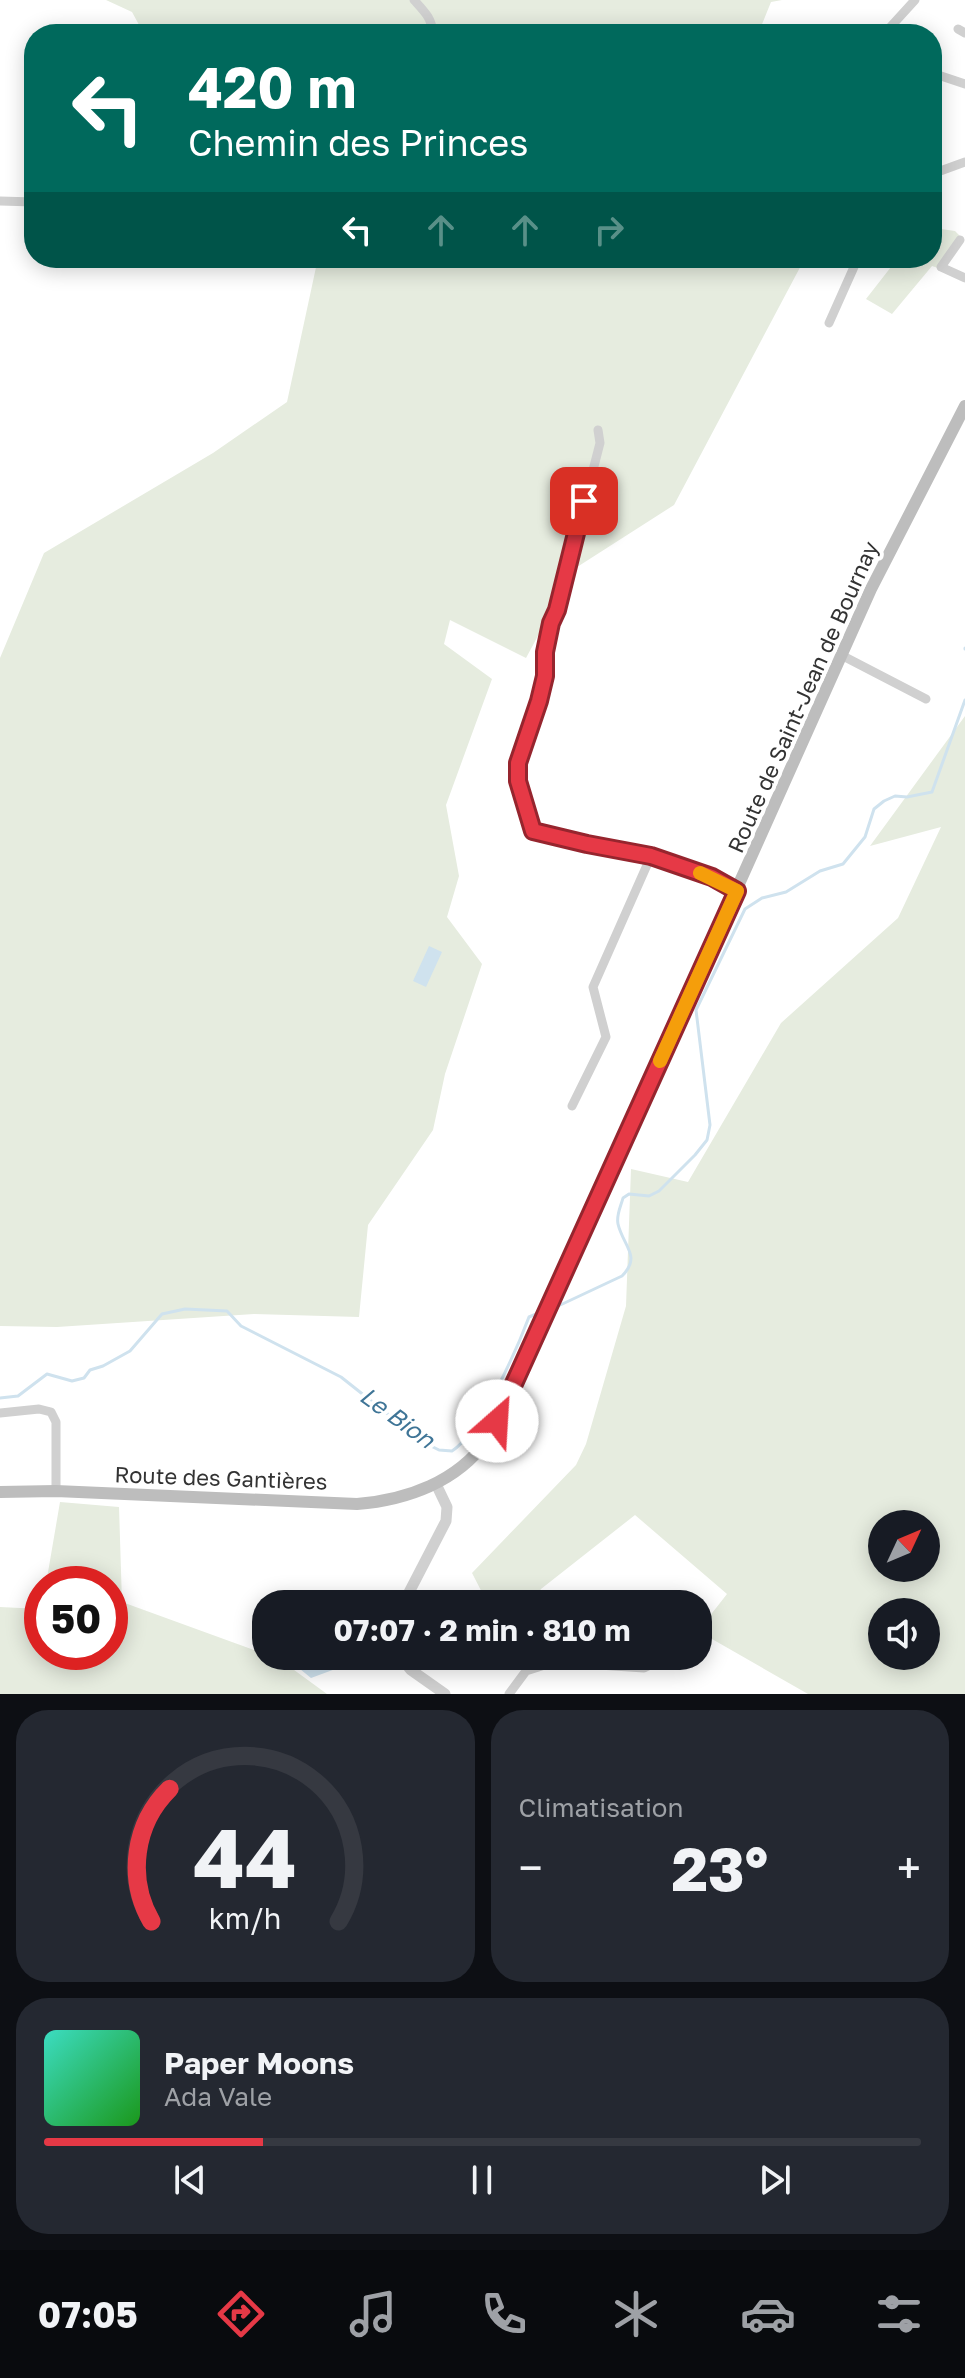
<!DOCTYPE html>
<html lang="fr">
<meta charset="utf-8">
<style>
:root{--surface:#171b24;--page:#242831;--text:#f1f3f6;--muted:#9ea1a6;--line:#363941;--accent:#e63946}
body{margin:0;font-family:"Golos Text",sans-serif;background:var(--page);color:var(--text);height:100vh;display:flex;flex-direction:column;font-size:30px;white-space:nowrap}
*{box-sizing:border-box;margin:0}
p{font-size:26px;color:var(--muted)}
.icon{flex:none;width:44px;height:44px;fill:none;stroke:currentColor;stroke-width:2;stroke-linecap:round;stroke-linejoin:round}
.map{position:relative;height:1694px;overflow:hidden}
.sheet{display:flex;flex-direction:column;gap:16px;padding:16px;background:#0d0f14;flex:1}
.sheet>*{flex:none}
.guide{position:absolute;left:24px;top:24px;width:918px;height:244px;border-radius:32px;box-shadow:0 4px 20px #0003;background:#00695c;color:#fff;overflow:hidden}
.needle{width:52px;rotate:46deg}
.fabs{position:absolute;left:868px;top:1510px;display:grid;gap:16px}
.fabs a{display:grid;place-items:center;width:72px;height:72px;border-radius:50%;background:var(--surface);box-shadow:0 4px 20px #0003;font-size:40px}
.speed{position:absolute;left:24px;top:1566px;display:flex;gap:16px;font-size:40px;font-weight:700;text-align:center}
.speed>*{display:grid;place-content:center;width:104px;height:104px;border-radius:50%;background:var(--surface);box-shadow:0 4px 20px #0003;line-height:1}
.speed .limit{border:12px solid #d22;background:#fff;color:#111}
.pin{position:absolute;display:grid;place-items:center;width:68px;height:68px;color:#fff;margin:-34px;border-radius:16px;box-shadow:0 4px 12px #0006}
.me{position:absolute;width:88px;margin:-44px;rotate:26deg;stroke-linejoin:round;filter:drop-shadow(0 0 6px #0008)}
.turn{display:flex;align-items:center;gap:28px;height:168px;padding:0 32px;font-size:36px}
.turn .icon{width:104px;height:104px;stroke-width:2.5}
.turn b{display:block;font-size:56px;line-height:68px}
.lanes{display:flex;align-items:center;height:76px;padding:0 32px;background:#0003;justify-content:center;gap:40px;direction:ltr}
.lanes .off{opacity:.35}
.big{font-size:60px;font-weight:700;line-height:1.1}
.sheet .tile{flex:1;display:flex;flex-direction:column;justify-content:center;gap:12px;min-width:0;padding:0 28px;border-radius:32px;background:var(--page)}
.sheet .dial{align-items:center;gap:0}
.dial svg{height:208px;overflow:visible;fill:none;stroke:var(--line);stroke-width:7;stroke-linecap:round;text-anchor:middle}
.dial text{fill:var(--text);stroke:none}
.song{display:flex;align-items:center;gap:24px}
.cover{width:96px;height:96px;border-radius:12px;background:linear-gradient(135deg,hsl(170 70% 55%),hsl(120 70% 35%))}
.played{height:8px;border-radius:4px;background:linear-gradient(90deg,var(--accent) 25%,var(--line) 25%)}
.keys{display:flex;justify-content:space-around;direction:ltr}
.heat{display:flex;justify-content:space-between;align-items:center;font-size:44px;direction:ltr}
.sheet .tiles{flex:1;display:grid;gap:16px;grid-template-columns:1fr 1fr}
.tile:last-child{grid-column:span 2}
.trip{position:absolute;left:252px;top:1590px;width:460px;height:80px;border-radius:32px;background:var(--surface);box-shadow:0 4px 20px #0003;font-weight:700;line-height:80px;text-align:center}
.tabs{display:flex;height:128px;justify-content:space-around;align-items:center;background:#090b0e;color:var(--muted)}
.tabs .icon{width:56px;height:56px}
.tabs .current{color:var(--accent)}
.tabs b{font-size:36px;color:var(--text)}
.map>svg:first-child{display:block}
</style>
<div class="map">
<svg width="965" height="1694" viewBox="0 0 965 1694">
<rect width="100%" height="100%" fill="#fff"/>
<!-- green -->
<path fill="#e6ecdf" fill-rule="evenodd" d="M 106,0 L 782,0 L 771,2 L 758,34 L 144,34 L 132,12 Z
M 941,229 L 955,231 L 960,236 L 938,268 L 932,266 L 892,314 L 866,299 L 898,258 L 932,258 L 932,232 Z
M 318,258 L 805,258 L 674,505 L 574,569 L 526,658 L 450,620 L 444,644 L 492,679 L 446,805 L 459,876 L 447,917 L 482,964 L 445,1074 L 433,1130 L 368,1225 L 359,1317 L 254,1314 L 57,1327 L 0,1326 L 0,658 L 44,553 L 213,453 L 287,402 Z
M 965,716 L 965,1694 L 808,1694 L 698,1631 L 727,1594 L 635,1515 L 541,1589 L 532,1604 L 488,1604 L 472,1573 L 576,1465 L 586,1444 L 626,1306 L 631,1169 L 688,1182 L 781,1023 L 898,918 L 941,827 L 870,846 ZM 926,1524 L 926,1568 L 882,1568 L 882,1524 ZM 926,1612 L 926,1656 L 882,1656 L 882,1612 Z
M 60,1502 L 119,1507 L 122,1602 L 279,1659 L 327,1694 L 0,1694 L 0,1607 L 41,1609 L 42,1606 L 42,1652 L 110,1652 L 110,1584 L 46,1584 Z"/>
<!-- water -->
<path fill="#cfe2ee" d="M 429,946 L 442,952 L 426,987 L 413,981 Z
M 290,1656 L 341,1656 L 338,1668 L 311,1678 L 289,1660 Z"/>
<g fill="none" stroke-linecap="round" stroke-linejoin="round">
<!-- stream -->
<path stroke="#cfe2ee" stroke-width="3" d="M 965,648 L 965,649
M 556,1307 L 622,1276 C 642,1256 623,1246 618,1224 C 616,1215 621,1206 623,1198 L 629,1194 L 649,1196 L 659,1191 L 695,1155 L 707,1140 L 710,1125 L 696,1010 L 745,909 L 762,898 L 786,892 L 820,871 L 843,864 L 865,837 L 874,809 L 884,801 L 895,796 L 907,797 L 932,792 L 965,700
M 0,1398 L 18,1396 L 47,1374 L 72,1381 L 84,1378 L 90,1370 L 103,1366 L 130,1351 L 162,1314 L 185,1309 L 227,1311 L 241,1326 L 341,1377 L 423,1442 L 439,1450 L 452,1451 C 480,1433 517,1349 529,1317 L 541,1312"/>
<!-- minor -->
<path stroke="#d0d0d0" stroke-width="9" d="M 414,0 C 424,11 432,18 433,34
M 958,29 L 965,33
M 884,34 L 915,0
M 932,73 L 965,84
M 932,174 L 965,162
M 0,201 L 34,202
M 960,240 L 941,267 L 965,278
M 829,323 L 858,258
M 598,430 L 600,443 L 557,610 C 547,632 548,652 545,676 C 542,707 522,734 518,765 C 516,786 526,810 533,831 C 572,840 611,846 650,855 C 680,863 709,877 737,891
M 843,656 L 926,699
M 572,1106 L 606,1037 L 593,987 L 651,856
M 0,1413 L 39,1409 L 51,1412 L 56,1422 L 56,1491
M 509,1694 L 526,1671 L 554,1662 L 644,1668 L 656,1662 L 659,1656"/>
<!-- tertiary -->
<path stroke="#d0d0d0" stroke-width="11" d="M 403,1604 L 446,1521 L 447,1507 L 436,1484
M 400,1656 L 411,1670 L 445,1694"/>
<!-- secondary -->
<path stroke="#bdbdbd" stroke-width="12" d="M 0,1492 L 56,1491 L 357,1504 C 407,1500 457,1482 487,1440 C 495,1428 501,1414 507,1402 L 871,589 L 965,406"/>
</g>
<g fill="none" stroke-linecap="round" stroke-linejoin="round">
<defs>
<path id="route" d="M 497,1421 L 737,891 L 712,877 L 651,856 L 587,844 L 533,831 L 518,781 L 518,763 L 539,701 L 545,676 L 545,652 L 551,623 L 557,610 L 584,501"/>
</defs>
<!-- route casing -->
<use href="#route" stroke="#96252e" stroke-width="20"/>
<!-- route -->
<use href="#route" stroke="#e63946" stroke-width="14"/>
<!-- slow -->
<path stroke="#f59e0b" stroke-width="14" d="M 660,1061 L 737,891 L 700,873"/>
</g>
<g text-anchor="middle" stroke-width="8" stroke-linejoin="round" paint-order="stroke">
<!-- street labels -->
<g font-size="22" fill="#333" stroke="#fff">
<text transform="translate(803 697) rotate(-66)" y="8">Route de Saint-Jean de Bournay</text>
<text transform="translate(221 1478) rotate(2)" y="8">Route des Gantières</text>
</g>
<!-- water labels -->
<g font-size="24" font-style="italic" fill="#3f7597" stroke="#fff">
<text transform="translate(397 1418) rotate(36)" y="8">Le Bion</text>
</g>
</g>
</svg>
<div class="fabs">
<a><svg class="needle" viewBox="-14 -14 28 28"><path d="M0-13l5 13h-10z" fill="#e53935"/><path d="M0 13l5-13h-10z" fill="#9ea1a6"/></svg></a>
<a><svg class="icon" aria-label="sound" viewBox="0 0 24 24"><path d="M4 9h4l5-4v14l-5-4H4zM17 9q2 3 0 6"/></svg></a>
</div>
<div class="speed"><div class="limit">50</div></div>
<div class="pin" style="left:584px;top:501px;background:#d93025"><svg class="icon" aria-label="arrive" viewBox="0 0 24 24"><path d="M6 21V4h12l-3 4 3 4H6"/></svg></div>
<svg class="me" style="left:497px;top:1421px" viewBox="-20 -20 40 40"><circle r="19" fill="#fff"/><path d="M0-13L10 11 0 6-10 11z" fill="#e63946"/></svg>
<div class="trip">07:07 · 2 min · 810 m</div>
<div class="guide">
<div class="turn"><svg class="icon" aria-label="left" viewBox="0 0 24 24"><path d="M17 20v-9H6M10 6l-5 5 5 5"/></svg><div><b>420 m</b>Chemin des Princes</div></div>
<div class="lanes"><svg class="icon" aria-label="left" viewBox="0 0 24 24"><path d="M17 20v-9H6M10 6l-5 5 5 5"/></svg><svg class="icon off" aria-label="ahead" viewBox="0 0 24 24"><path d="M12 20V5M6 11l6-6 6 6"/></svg><svg class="icon off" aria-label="ahead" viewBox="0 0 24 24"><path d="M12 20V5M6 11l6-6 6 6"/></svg><svg class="icon off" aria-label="right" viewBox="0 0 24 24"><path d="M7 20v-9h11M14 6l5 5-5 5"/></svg></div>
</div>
</div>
<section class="sheet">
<div class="tiles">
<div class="tile dial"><svg viewBox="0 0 100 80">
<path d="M14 69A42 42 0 1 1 86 69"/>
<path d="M14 69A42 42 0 0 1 21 18" stroke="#e63946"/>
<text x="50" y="56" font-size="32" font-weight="700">44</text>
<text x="50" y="72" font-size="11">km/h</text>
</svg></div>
<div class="tile"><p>Climatisation</p>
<div class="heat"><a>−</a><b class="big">23°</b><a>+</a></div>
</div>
<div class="tile">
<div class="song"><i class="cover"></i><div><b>Paper Moons</b><p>Ada Vale</p></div></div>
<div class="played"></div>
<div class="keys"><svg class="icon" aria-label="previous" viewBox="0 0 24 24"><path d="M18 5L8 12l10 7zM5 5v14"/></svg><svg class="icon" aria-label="pause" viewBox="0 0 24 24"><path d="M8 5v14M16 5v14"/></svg><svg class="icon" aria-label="next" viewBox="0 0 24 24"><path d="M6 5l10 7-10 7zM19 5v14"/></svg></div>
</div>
</div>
</section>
<nav class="tabs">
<b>07:05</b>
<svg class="icon current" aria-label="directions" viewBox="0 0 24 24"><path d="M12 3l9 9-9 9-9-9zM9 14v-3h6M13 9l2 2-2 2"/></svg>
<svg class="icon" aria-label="music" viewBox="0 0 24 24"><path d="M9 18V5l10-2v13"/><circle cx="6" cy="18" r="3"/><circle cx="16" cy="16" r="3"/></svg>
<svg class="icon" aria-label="phone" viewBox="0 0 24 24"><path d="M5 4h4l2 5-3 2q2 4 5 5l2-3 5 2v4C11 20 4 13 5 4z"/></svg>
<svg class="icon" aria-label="climate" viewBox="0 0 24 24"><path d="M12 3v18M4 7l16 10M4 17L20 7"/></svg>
<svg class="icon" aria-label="car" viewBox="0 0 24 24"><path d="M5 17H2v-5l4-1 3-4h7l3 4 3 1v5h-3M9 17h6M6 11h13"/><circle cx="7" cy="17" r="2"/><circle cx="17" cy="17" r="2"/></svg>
<svg class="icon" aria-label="filters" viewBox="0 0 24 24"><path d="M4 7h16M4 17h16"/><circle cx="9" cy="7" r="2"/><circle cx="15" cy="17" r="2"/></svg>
</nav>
